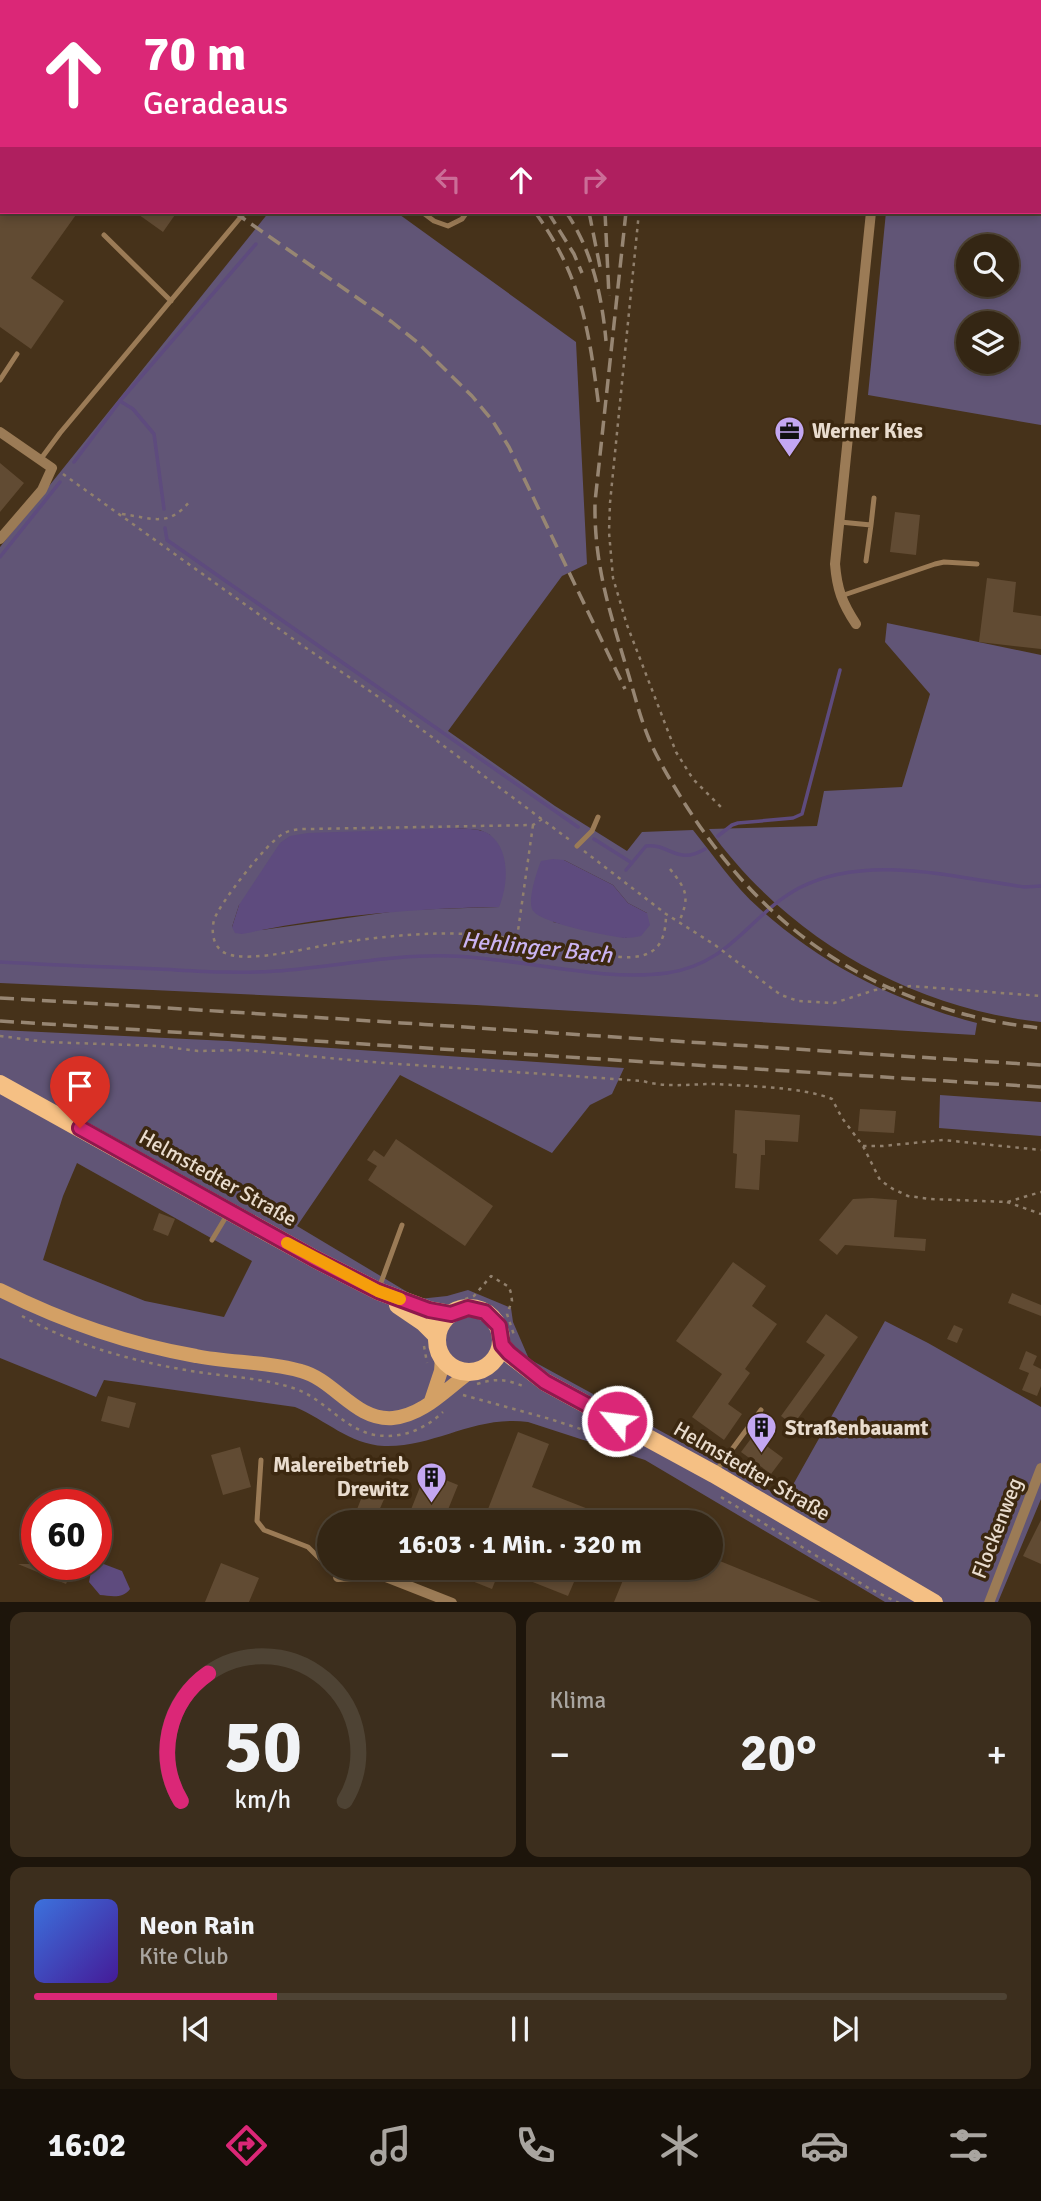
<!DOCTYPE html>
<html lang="de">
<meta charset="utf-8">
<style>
:root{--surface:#342614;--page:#3c2e1d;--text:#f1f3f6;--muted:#a9a5a0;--line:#4e4334;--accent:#db2777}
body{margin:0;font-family:Signika,sans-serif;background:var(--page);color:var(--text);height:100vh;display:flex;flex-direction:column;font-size:26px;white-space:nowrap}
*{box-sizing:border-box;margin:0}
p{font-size:23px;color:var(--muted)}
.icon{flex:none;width:38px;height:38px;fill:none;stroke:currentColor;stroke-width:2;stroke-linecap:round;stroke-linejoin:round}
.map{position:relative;height:1602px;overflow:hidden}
.drawer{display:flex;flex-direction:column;gap:10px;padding:10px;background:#1d150b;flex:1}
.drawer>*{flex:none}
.guide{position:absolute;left:0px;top:0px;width:1041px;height:214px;box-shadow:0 4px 10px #0003,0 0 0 2px var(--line);background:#db2777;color:#fff;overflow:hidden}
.buttons{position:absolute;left:956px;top:234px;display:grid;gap:14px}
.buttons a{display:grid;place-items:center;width:63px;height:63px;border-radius:50%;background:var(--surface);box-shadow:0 4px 10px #0003,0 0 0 2px var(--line);font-size:35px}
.speed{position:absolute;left:21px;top:1489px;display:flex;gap:14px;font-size:35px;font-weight:700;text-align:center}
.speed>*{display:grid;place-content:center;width:91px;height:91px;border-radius:50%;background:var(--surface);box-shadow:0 4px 10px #0003,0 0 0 2px var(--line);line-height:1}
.speed .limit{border:10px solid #d22;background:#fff;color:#111}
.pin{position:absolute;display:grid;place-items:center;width:60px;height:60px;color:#fff;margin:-72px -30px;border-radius:50% 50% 50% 0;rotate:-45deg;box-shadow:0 0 7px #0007}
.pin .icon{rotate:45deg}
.me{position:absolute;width:77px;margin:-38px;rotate:299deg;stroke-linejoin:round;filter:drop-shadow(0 0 5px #0008)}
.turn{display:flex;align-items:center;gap:24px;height:147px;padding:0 28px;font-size:32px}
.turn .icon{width:91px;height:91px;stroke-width:2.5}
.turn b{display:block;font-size:49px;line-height:60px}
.lanes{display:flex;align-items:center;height:66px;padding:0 28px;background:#0003;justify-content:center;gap:35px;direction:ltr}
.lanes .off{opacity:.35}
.big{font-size:52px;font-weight:700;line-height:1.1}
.drawer .widget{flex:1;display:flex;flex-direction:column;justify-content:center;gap:10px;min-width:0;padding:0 24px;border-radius:14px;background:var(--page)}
.drawer .dial{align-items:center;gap:0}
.dial svg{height:182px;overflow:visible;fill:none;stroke:var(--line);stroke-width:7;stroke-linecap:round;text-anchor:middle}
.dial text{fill:var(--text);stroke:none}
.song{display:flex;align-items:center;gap:21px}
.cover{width:84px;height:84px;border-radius:10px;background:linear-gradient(135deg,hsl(220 70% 55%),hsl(260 70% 35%))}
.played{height:7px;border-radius:4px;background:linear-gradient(90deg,var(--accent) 25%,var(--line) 25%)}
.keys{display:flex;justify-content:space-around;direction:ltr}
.heat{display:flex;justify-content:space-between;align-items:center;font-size:38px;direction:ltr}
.drawer .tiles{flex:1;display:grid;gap:10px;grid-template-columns:1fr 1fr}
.widget:last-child{grid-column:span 2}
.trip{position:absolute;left:317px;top:1510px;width:406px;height:70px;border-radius:35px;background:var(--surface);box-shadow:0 4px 10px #0003,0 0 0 2px var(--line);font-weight:700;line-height:70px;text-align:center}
.dock{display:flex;height:112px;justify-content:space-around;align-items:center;background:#150f08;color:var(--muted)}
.dock .icon{width:49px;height:49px}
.dock .on{color:var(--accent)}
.dock b{font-size:32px;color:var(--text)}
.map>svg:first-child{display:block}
</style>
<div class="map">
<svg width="1041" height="1603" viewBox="0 0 1041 1603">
<rect width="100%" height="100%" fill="#46321a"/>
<!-- green -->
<path fill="#615576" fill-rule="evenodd" d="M 906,0 L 1041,0 L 1041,425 L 868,395 L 886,212 L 1040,212 L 1040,2 L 906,2 ZM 968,247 L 1006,247 L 1006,285 L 968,285 ZM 968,324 L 1006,324 L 1006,362 L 968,362 Z
M 269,212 L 396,212 L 576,342 L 587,564 L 562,576 L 448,731 L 555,806 L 627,851 L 642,832 L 693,830 C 714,856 734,886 759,908 C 821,964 896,1002 977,1023 L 975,1035 L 476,1005 L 0,983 L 0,547 ZM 456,828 L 480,830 L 490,835 L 499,907 L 404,910 L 262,930 L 232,927 L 239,905 ZM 564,860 L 613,885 L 628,903 L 647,913 L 626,938 L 553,922 Z
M 887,623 L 1041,655 L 1041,1022 C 910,1008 786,937 709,829 L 817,826 L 824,791 L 902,787 L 930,694 L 885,642 Z
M 0,1030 L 228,1041 L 624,1068 L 612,1094 L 590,1105 L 552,1153 L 400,1075 L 297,1226 L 419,1299 L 447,1296 L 468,1290 L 511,1308 L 513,1322 L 529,1359 L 785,1499 L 885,1321 L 928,1343 L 1041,1407 L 1041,1499 L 998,1602 L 885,1602 L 645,1460 L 528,1422 C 474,1415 434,1448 384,1446 C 349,1444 326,1420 295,1407 L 104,1380 L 96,1397 L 0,1358 ZM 77,1163 L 252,1261 L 224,1317 L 145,1301 L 43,1260 L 63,1196 Z
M 940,1095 L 1041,1102 L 1041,1136 L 939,1128 Z"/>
<!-- water -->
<path fill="#5e4b7e" d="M 456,828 C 466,829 480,828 489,834 C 511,850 508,886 499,907 C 413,908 327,916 242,934 L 235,933 L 232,927 L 239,905 L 280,843 L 290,836 L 308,833 Z
M 553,859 L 564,860 L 613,885 L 628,903 L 647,913 L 650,925 L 641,936 C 636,937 630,938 624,938 C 609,936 537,923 532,909 C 528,898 537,871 541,861 Z
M 101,1563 L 122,1571 L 130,1589 C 123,1599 111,1596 100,1595 L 89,1582 L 92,1567 Z"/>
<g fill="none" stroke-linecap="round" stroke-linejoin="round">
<!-- stream -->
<path stroke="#5e4b7e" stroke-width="3.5" d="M 120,401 L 133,409 L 154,434 L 164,509
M 74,462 L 120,401 L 256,244
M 165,528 L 167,540 L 578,827
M 0,557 L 60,482
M 718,836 L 732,825 L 738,823 L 793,818 L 802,814 L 840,670
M 594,839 L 632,863
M 626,870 L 646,846 C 669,843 677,866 705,849
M 0,962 C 53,965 106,967 159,969 C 198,971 237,974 276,971 C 335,967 392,954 451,956 C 520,958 599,982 667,973 C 731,964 749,915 799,888 C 866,853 953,877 1024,887 L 1041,886"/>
</g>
<!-- building -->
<path fill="#614b33" d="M 0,212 L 78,212 L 31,278 L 64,301 L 31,349 L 0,327 Z
M 135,212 L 177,212 L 163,232 Z
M 0,463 L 24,483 L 0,512 Z
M 895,512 L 920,515 L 916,555 L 890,552 Z
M 987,578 L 1016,582 L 1013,612 L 1041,616 L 1041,649 L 979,642 Z
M 860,1109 L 896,1111 L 894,1133 L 858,1131 Z
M 735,1110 L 800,1115 L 798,1142 L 765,1140 L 765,1155 L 761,1155 L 759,1190 L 735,1188 L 737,1154 L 733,1153 Z
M 396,1139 L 493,1206 L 465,1246 L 368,1180 L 377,1166 L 367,1160 L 374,1150 L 384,1157 Z
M 872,1198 L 897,1200 L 894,1237 L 926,1239 L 925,1251 L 845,1245 L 837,1255 L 819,1240 L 853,1199 Z
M 159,1213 L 175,1219 L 168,1236 L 153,1230 Z
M 733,1262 L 766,1286 L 752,1306 L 777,1324 L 745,1369 L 750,1373 L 728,1404 L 742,1414 L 724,1440 L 692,1417 L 722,1374 L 676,1341 Z
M 1012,1293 L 1041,1305 L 1041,1316 L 1008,1303 Z
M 826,1314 L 858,1337 L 793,1425 L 781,1416 L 825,1355 L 806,1342 Z
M 954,1325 L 963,1329 L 957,1343 L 947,1339 Z
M 1026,1351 L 1037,1356 L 1033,1365 L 1041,1369 L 1041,1386 L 1037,1396 L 1022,1390 L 1029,1373 L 1019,1369 Z
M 108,1396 L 136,1403 L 129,1428 L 101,1421 Z
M 518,1432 L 549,1444 L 532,1487 L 601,1514 L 598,1522 L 483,1522 Z
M 753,1436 L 783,1458 L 771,1474 L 741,1452 Z
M 240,1447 L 251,1487 L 223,1495 L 211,1455 Z
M 426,1472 L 458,1485 L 443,1522 L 406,1522 Z
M 365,1489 L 385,1497 L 374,1522 L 352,1522 Z
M 1041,1520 L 1041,1564 L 1023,1556 Z
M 710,1557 L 821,1602 L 614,1602 L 628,1568 L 710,1568 Z
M 221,1563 L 259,1578 L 249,1602 L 205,1602 Z
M 18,1564 L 75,1564 L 66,1584 Z
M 465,1568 L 580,1568 L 568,1596 L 500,1569 L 492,1589 L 462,1577 Z"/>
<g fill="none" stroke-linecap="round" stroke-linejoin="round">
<!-- path -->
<path stroke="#91806d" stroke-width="2.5" stroke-dasharray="3.5 5" stroke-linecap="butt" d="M 660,2 L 660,0
M 639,212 L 610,503 L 609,532 L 613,578 L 627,625 L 676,752 L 693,779 L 721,807
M 63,474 L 303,646 L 377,696 L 571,841
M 122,514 C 152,518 168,528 190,501
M 542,819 L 533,825 L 309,829 C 300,829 291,829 283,834 C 268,841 219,904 214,920 C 211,932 213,947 225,953 C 250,965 321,944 351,941 C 389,936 429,932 468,934 C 519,937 569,948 620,957 C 653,959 666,947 666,914
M 584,851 L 666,914 L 715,945 L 770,987 L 781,995 L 798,1001 L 834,1003 L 875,990 L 911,986 L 1041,996
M 670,869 C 687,890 690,897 679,922
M 517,938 L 533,825
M 0,1036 L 46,1042 L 159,1046 L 198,1051 L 245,1050 L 371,1062 L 643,1081 C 666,1088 690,1084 714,1084 C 747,1086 803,1087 832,1099 L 842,1118 L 863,1146 L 880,1180 L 893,1189 L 908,1196 L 930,1199 L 1007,1202 L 1041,1192
M 863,1146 L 883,1146 L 943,1140 L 1041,1150
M 1007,1202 L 1041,1214
M 457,1302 L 474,1296 L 491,1276 L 509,1287 L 511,1293 L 512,1301 L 507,1314 L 514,1335
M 22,1316 C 75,1346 139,1363 198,1372 C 230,1377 262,1378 293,1388 C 323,1397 343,1429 375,1435 C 401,1439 424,1430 443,1412
M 424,1346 L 427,1363
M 477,1384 C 497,1378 506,1379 525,1387
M 463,1395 L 550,1419 L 624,1443
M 721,1497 L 870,1589 L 899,1603"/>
<!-- service -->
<path stroke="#9b7b56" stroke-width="5" d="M 70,0 L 72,2
M 129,0 L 132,2
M 461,0 L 463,2
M 422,212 L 434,221 L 448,226 L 462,219 L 467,212
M 104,235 L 171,301
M 0,380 L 17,354
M 40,460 L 60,433 L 245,212
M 840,522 L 871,525 L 866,561
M 871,525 L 874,498
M 841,596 L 935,564 L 944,562 L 977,564
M 577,846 L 592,831 L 598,817
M 212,1240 L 227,1215
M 379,1288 L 402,1225
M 261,1460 L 257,1521 L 264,1530 L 308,1547 L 338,1577
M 716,1471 L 761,1410"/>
<!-- minor -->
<path stroke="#9b7b56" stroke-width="10" d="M 893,2 L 893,0
M 0,432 L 52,468 L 42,490 L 0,539
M 856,624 C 842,603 837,589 835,564 L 871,212
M 338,1577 L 381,1575 L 452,1603
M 989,1603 L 1041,1468"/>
<!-- secondary -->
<path stroke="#d3a065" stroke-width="14" d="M 0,1290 C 62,1321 127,1344 196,1356 C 230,1363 267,1361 301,1371 C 335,1380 355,1421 393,1418 C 424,1415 446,1389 470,1372
M 431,1401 L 441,1371 L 442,1358"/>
<!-- primary -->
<path stroke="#f5c084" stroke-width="18" d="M 0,1084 L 315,1259 L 378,1291 L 429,1310 L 451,1314
M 398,1305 L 423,1322 L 437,1336
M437 1340a32 32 0 1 1 64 0a32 32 0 1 1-64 0Z
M 502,1345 L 509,1354 L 545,1382 L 714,1474 L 934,1603"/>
<!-- rail -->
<path stroke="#978673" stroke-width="3.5" stroke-dasharray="14 7" stroke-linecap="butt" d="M 648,2 L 648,0
M 234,212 L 392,322 L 417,342 L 472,396 L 492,420 L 509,447 L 625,689
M 535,212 C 582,277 589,331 599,408
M 548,212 L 574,254 L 582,273
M 566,212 C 592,250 602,296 606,341
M 589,212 L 600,267
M 605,212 L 609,296
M 626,212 L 595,502 C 594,562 608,606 625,663 C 633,688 639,715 649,739 C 659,762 672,783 685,804 C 748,903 825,970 937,1006 C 970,1017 1006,1025 1041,1028
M 0,998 C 347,1018 694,1043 1041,1065
M 0,1021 L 1041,1087"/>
</g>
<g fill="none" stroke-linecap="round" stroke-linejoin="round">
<defs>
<path id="route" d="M 80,1128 L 315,1259 L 378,1291 L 429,1310 L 451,1314 L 468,1308 L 485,1312 L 499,1326 L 502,1345 L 509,1353 L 545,1382 L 617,1421"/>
</defs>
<!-- route casing -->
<use href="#route" stroke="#8e194d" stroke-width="18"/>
<!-- route -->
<use href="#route" stroke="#db2777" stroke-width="12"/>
<!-- slow -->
<path stroke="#f59e0b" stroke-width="12" d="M 287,1243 L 378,1291 L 400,1299"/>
</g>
<!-- icons -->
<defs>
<symbol id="office-pin" viewBox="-11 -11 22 30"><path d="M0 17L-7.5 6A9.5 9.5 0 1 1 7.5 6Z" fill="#c3a7f2" stroke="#3c2810"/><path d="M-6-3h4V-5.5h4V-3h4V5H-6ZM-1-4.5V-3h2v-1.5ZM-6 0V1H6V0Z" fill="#111"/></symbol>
<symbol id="building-pin" viewBox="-11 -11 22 30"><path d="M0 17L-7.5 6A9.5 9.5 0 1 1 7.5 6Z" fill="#c3a7f2" stroke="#3c2810"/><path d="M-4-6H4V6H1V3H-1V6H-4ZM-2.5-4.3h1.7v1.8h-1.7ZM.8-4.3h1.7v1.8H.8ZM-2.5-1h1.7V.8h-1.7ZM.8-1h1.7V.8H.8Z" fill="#111"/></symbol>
</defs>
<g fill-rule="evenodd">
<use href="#office-pin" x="772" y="414" width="35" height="47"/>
<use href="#building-pin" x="744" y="1410" width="35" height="47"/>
<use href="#building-pin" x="414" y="1460" width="35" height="47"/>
</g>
<g text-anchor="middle" stroke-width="7" stroke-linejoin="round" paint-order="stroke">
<!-- poi labels -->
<g font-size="21" font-weight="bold" fill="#e9dcce" stroke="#3c2810" text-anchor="start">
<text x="812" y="438">Werner Kies</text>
<text x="785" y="1435">Straßenbauamt</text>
<text x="409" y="1472" text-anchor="end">Malereibetrieb<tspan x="409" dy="24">Drewitz</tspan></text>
</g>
<!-- street labels -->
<g font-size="21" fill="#e9dcce" stroke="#3c2810">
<text transform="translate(218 1178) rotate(29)" y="7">Helmstedter Straße</text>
<text transform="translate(752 1471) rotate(30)" y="7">Helmstedter Straße</text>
<text transform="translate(997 1528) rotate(-69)" y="7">Flockenweg</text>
</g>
<!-- water labels -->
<g font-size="23" font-style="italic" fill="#cbb4f3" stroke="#3c2810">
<text transform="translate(537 947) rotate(6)" y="8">Hehlinger Bach</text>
</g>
</g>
</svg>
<div class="buttons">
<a><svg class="icon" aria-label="search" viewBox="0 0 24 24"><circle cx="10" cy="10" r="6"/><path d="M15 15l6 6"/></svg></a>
<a><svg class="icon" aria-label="layers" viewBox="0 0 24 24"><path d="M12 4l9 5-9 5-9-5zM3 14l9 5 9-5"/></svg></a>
</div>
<div class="speed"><div class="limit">60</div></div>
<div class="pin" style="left:80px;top:1128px;background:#d93025"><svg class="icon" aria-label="arrive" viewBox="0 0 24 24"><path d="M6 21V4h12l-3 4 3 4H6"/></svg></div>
<svg class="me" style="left:617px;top:1421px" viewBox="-20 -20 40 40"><circle r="17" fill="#db2777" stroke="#fff" stroke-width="3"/><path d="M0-11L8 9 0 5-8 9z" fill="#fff"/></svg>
<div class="trip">16:03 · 1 Min. · 320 m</div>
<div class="guide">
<div class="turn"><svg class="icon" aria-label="ahead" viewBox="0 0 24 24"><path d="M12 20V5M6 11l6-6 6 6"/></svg><div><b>70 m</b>Geradeaus</div></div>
<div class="lanes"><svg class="icon off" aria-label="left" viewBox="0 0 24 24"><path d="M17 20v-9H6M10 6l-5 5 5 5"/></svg><svg class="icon" aria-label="ahead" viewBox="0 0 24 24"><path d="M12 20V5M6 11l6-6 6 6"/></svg><svg class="icon off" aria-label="right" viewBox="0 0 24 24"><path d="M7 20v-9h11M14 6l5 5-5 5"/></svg></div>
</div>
</div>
<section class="drawer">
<div class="tiles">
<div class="widget dial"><svg viewBox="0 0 100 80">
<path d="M14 69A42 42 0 1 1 86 69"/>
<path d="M14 69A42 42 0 0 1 26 13" stroke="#db2777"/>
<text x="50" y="56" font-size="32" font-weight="700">50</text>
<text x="50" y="72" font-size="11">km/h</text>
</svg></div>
<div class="widget"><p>Klima</p>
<div class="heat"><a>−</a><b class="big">20°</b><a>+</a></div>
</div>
<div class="widget">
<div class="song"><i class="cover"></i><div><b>Neon Rain</b><p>Kite Club</p></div></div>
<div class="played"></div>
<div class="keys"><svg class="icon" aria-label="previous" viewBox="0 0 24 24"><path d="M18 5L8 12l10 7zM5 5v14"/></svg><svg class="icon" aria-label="pause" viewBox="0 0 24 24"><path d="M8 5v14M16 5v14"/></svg><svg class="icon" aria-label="next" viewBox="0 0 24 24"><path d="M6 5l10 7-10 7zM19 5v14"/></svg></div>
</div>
</div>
</section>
<nav class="dock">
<b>16:02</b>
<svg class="icon on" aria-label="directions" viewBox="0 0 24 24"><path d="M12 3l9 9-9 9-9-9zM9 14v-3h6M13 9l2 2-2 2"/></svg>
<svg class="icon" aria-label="music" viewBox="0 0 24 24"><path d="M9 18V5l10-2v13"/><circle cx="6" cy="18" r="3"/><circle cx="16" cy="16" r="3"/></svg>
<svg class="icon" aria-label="phone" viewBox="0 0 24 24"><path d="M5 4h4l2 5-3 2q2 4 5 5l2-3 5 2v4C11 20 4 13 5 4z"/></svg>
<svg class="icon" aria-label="climate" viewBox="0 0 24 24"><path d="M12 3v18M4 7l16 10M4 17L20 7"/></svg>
<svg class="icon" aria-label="car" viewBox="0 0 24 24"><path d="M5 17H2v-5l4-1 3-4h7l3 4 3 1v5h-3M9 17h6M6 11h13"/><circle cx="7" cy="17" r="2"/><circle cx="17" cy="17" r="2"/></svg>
<svg class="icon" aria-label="filters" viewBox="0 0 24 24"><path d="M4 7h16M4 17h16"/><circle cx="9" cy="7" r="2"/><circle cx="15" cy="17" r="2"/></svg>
</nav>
